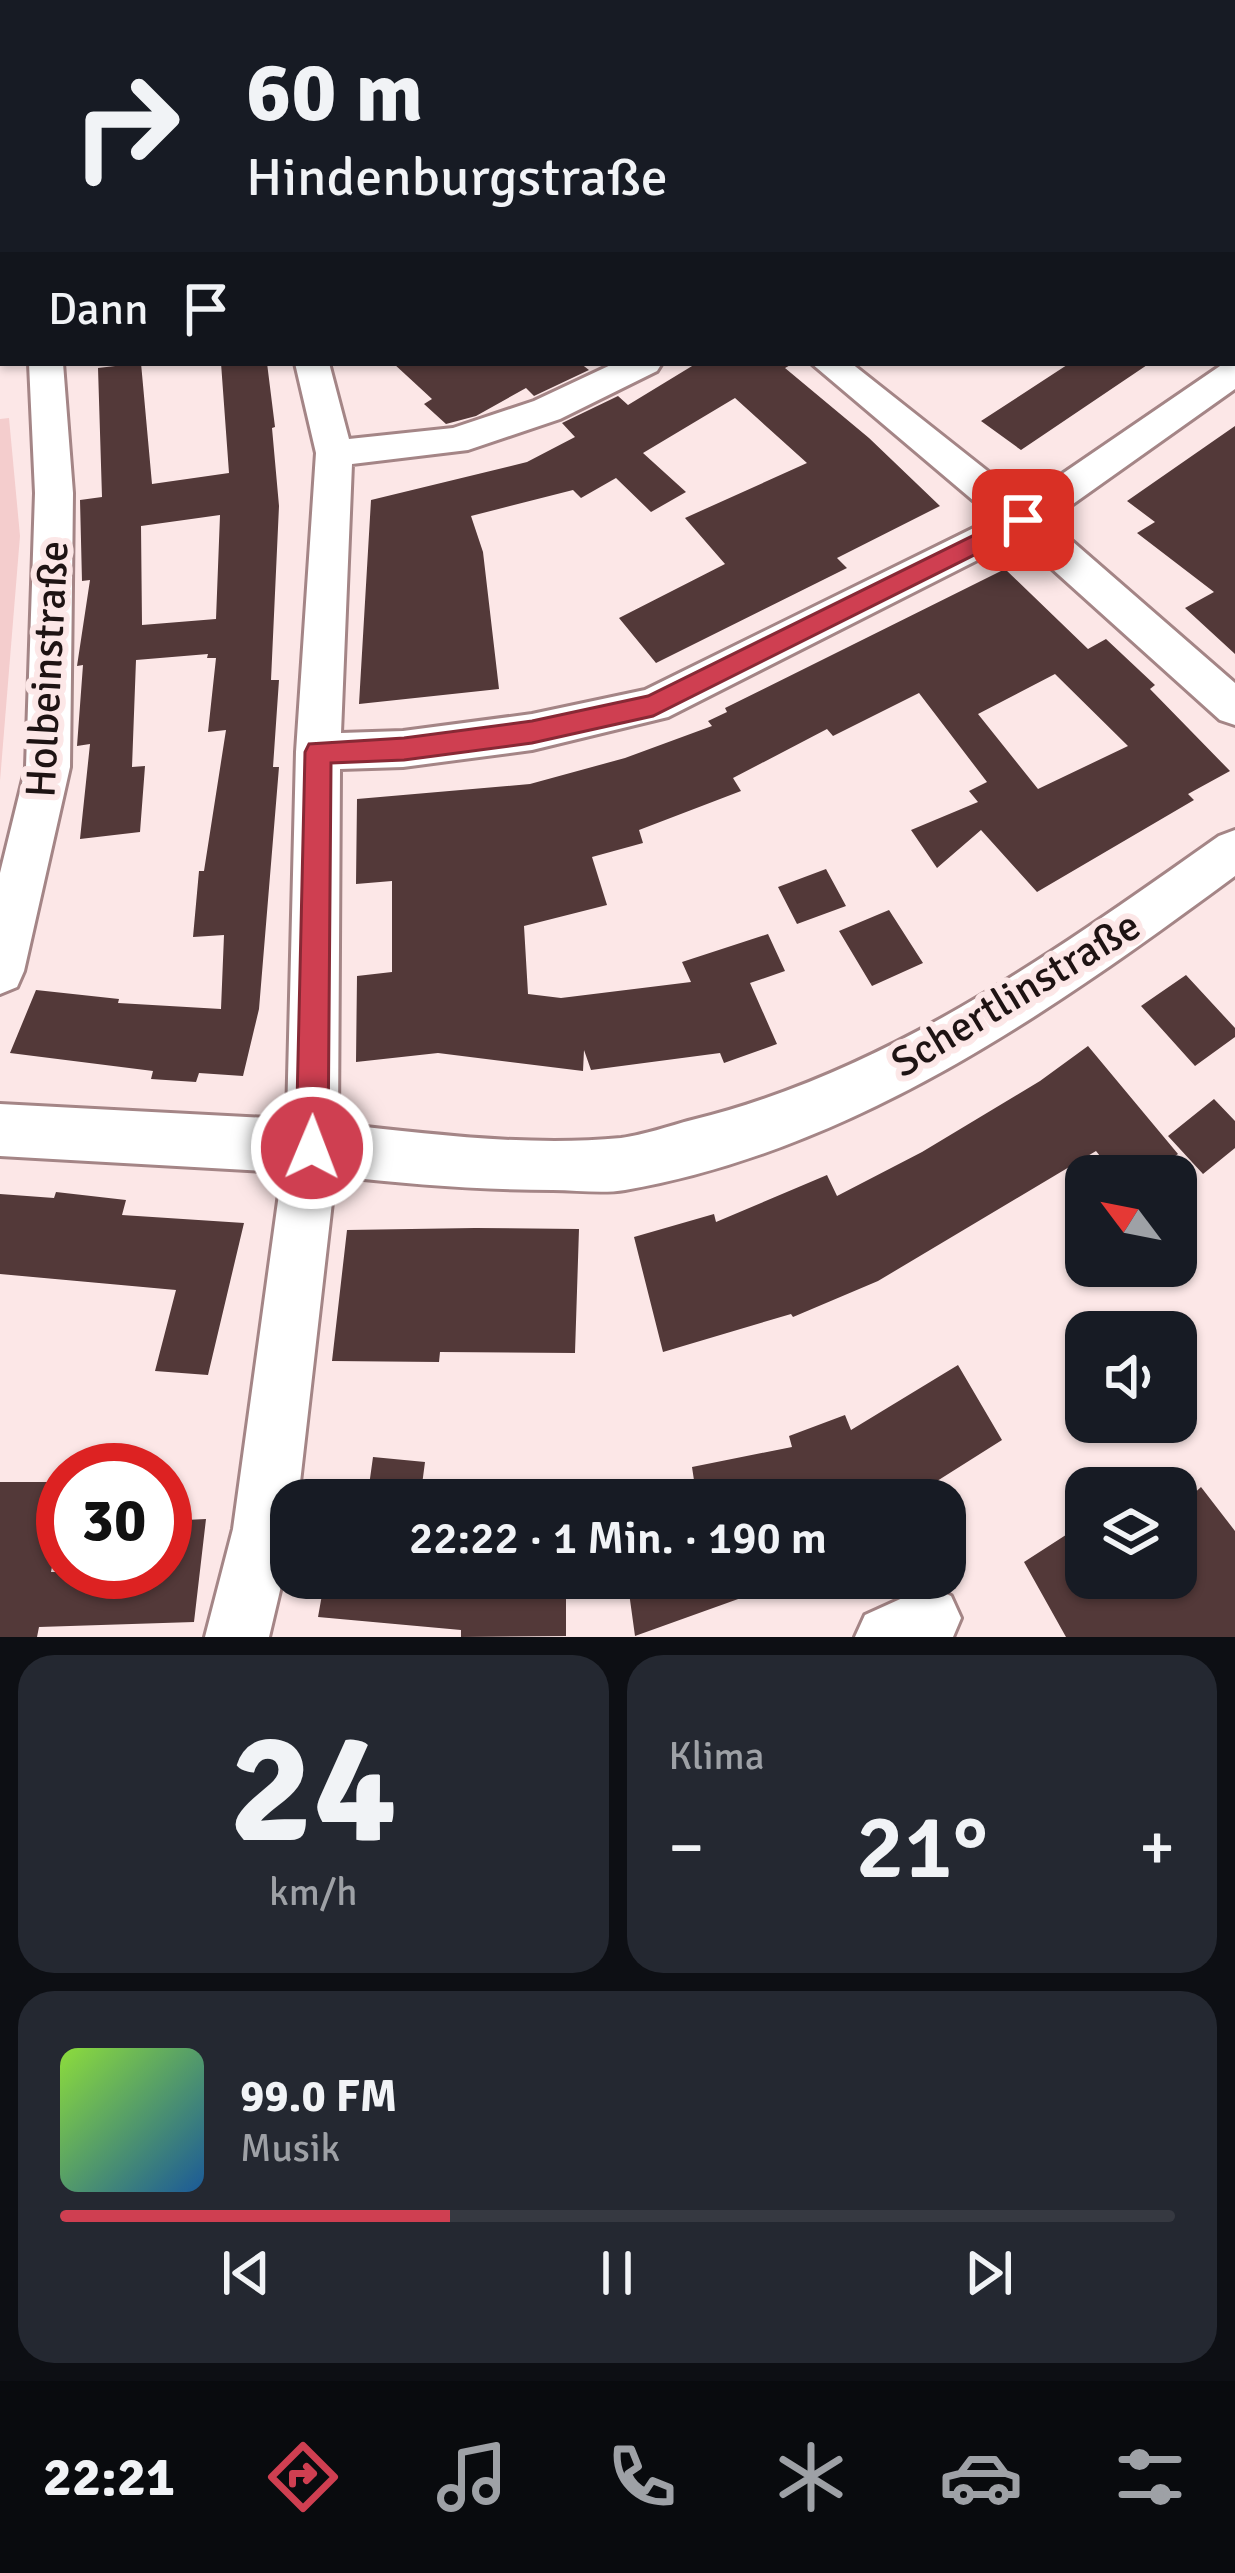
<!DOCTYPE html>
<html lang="de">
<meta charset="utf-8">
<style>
:root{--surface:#171b24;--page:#242831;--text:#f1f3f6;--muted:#9ea1a6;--line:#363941;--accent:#cf3f51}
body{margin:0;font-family:Signika,sans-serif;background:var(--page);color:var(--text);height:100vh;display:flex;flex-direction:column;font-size:45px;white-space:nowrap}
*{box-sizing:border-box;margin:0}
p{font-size:39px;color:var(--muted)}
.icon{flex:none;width:66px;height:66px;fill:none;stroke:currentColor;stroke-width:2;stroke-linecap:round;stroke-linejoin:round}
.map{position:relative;height:1637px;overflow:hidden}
.drawer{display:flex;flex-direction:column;gap:18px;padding:18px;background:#0d0f14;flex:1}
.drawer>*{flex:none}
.top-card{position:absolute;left:0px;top:0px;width:1236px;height:366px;box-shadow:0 3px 9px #0004;background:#171b24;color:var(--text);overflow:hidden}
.needle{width:78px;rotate:302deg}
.tools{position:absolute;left:1065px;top:1155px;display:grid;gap:24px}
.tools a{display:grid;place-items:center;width:132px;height:132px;border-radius:24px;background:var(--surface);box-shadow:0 3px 9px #0004;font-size:60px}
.speed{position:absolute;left:36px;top:1443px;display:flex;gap:24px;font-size:60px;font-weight:700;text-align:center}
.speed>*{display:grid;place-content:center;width:156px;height:156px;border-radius:50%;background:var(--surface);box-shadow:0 3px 9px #0004;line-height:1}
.speed .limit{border:18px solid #d22;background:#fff;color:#111}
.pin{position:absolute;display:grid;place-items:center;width:102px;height:102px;color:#fff;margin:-51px;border-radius:24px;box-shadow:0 6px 18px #0006}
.me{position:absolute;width:132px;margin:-66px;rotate:1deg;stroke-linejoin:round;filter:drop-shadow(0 0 9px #0008)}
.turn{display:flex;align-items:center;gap:42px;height:252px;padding:0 48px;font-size:54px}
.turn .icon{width:156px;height:156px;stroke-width:2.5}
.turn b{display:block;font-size:84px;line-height:102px}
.then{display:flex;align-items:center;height:114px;padding:0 48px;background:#0003;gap:24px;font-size:45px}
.big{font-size:90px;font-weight:600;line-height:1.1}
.drawer .widget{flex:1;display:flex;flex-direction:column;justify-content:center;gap:18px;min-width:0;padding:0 42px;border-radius:36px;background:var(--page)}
.drawer .dial{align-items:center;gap:0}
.dial b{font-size:156px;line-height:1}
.song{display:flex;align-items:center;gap:36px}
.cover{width:144px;height:144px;border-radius:18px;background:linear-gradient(135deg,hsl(90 70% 55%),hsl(210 70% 35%))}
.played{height:12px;border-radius:6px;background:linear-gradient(90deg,var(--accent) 35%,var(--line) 35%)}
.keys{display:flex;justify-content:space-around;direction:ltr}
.heat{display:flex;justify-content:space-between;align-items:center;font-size:66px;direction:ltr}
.drawer .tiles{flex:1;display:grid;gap:18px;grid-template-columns:1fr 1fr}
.widget:last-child{grid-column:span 2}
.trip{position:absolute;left:270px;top:1479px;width:696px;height:120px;border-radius:36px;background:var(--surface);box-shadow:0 3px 9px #0004;font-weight:600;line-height:120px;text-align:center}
.tab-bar{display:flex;height:192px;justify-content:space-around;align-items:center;background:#090b0e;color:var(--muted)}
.tab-bar .icon{width:84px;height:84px}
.tab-bar .on{color:var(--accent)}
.tab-bar b{font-size:54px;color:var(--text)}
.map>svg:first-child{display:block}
</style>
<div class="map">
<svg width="1235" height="1637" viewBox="0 0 1235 1637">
<rect width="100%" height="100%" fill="#fce7e7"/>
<!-- green -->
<path fill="#f4cdcd" d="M 9,418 L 20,536 L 0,781 L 0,419 Z"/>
<!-- building -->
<path fill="#533939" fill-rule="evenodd" d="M 141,363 L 152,484 L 229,473 L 221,363 L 267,363 L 275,427 L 272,428 L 279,506 L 271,680 L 279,680 L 273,767 L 279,767 L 259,1009 L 243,1076 L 199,1073 L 196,1082 L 151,1079 L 153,1071 L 10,1053 L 36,990 L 119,999 L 118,1003 L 221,1009 L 224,935 L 193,937 L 199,871 L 204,871 L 226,730 L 208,732 L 216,658 L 207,658 L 208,654 L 136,660 L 132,767 L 145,766 L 140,832 L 80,839 L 90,744 L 77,746 L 83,665 L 77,666 L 90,580 L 82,581 L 80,500 L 102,497 L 98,368 ZM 220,515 L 216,619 L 142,625 L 141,526 Z
M 393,363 L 580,363 L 589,370 L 534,396 L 526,388 L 476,416 L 446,424 L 424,404 L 432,399 Z
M 697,363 L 794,363 L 785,368 L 869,438 L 940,506 L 837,558 L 847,568 L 656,663 L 619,618 L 725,564 L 685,518 L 807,463 L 735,398 L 643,453 L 686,492 L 651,512 L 616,478 L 581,498 L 573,490 L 471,516 L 483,552 L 499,689 L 359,704 L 371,500 L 527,462 L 575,437 L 562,423 L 618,396 L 628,405 Z
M 1070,363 L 1150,363 L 1021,450 L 981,421 Z
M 1235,426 L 1235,654 L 1185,608 L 1214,592 L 1137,533 L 1155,522 L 1127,501 Z
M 1005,569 L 1088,649 L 1106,639 L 1155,685 L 1150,689 L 1230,771 L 1188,794 L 1194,800 L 1037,892 L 981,830 L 937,868 L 911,830 L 978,802 L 969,791 L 987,782 L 919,693 L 833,736 L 827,729 L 733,778 L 741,791 L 639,830 L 643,843 L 592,857 L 607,905 L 524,926 L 528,994 L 561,998 L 691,982 L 682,962 L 768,934 L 785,971 L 750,983 L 777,1044 L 724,1063 L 720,1053 L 591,1070 L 584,1050 L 583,1071 L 438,1053 L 356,1062 L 357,976 L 392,972 L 392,881 L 356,884 L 357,799 L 530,784 L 625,758 L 712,726 L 708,721 L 727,712 L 725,708 ZM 1055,674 L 1128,746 L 1038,789 L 978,714 Z
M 826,869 L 846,906 L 797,924 L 778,887 Z
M 889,910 L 923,963 L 872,986 L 839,931 Z
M 1186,975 L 1235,1028 L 1235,1037 L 1195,1066 L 1141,1006 Z
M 1088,1046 L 1178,1154 L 1147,1176 L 1116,1176 L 1096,1151 L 878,1281 L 793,1317 L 791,1314 L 663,1352 L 634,1237 L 714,1214 L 716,1222 L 827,1175 L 837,1196 L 922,1152 L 1040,1081 Z
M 1214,1099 L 1235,1121 L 1235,1148 L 1203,1174 L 1168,1136 Z
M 56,1192 L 126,1200 L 122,1215 L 244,1223 L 208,1375 L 155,1371 L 176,1290 L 0,1274 L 0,1194 L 54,1198 Z
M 475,1228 L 579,1229 L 575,1353 L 440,1352 L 439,1362 L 332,1361 L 347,1230 Z
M 958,1365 L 1002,1440 L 907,1500 L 697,1500 L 692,1467 L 792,1447 L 789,1436 L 845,1415 L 851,1430 Z
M 373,1457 L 425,1462 L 420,1500 L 367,1500 Z
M 0,1482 L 63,1482 L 63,1512 L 51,1572 L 165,1572 L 165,1521 L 206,1519 L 194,1622 L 39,1627 L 37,1637 L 0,1637 Z
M 1201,1487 L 1235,1531 L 1235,1637 L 1066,1637 L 1024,1562 L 1086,1522 L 1086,1578 L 1176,1578 L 1176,1510 Z
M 325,1578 L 566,1578 L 566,1636 L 461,1637 L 461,1630 L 318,1617 Z
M 627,1578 L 782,1578 L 783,1583 L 635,1636 Z"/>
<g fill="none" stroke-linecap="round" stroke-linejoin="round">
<defs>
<path id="lane" d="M 3,345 L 3,357 L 0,358 L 0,346 Z"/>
<path id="street" d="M 82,0 L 110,0 L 112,3 L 84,3 Z
M 1158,0 L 1188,0 L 1190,3 L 1160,3 Z
M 1200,0 L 1235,0 L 1235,6 L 1198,3 Z
M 1233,25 L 1235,25 L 1235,42 L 1233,42 Z
M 0,300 L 3,301 L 3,324 L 0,323 Z
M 1235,360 L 1235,389 L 1049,521 L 1235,683 L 1235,725 L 1220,720 L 1019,539 L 668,717 L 532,750 L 403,767 L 340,769 L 338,1124 C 431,1134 528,1147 621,1138 C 644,1135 669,1126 692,1120 C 888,1072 1056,951 1219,836 L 1235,830 L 1235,876 C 1052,1011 855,1150 625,1190 C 602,1194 576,1190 553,1190 C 479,1190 408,1184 335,1176 L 298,1500 L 291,1500 L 291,1544 L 269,1637 L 205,1637 L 233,1529 L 282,1172 L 0,1156 L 0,1104 L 287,1119 L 296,752 L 316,453 L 295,363 L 329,363 L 349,439 L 453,428 L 534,401 L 615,363 L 662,363 L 657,371 L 560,419 L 468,450 L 352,464 L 341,733 L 403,731 L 532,714 L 645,690 L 994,518 L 811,363 L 851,363 L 1024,500 L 1223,364 Z
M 29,363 L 63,363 L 73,493 L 70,767 L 24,971 L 17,987 L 0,994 L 0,873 L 26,767 L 35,493 Z
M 929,1586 L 951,1596 L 961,1618 L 953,1637 L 855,1637 L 865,1615 Z"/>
<path id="secondary" d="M 781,0 L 824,0 L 827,3 L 783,3 Z
M 1233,167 L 1235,167 L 1235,194 L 1233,194 Z"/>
</defs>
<!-- lane casing -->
<use href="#lane" stroke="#a48586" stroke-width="6"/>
<!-- street casing -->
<use href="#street" stroke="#a48586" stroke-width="6"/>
<!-- secondary casing -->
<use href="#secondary" stroke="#a48586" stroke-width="6"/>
<!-- lane -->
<use href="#lane" fill="#fff" fill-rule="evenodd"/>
<!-- street -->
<use href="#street" fill="#fff" fill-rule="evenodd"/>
<!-- secondary -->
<use href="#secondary" fill="#fff" fill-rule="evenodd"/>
</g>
<!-- route -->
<path fill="#cf3f51" stroke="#872935" stroke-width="3" d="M 1023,511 L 1035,520 L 1032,526 L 653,716 L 532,743 L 404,760 L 331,763 L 328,1148 L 324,1159 L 312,1163 L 301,1159 L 296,1148 L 305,752 L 309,744 L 404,738 L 532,721 L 648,696 Z"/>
<g text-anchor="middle" stroke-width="12" stroke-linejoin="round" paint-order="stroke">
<!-- street labels -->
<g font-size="42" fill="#1e1313" stroke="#fce7e7">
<text transform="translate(46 669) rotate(-87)" y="15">Holbeinstraße</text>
<text transform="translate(1015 993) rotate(-31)" y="15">Schertlinstraße</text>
</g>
</g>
</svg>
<div class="tools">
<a><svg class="needle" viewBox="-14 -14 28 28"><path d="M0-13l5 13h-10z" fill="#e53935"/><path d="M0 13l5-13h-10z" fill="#9ea1a6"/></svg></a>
<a><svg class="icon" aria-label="sound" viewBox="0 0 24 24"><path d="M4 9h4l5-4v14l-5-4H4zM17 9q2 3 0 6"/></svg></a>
<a><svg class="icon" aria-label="layers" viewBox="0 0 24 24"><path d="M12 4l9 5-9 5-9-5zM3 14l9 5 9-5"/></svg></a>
</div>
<div class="speed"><div class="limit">30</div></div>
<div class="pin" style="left:1023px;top:520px;background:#d93025"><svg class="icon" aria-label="arrive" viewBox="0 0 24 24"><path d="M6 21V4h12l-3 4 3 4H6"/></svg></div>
<svg class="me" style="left:312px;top:1148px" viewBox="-20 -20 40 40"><circle r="17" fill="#cf3f51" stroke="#fff" stroke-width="3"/><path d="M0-11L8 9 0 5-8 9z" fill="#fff"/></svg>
<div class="trip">22:22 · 1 Min. · 190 m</div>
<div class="top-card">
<div class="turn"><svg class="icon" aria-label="right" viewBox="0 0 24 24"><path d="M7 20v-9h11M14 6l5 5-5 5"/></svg><div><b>60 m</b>Hindenburgstraße</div></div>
<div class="then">Dann<svg class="icon" aria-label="arrive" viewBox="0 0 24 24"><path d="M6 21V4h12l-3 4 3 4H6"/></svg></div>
</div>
</div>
<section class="drawer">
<div class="tiles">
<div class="widget dial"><b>24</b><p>km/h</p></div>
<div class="widget"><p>Klima</p>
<div class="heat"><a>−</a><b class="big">21°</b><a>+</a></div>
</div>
<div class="widget">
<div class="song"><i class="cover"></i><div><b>99.0 FM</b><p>Musik</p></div></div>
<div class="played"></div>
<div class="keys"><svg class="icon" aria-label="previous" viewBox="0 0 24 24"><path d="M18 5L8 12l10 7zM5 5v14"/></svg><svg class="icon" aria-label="pause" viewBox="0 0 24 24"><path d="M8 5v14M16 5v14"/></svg><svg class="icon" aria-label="next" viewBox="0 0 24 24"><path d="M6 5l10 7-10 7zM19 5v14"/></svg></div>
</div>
</div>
</section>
<nav class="tab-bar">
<b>22:21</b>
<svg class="icon on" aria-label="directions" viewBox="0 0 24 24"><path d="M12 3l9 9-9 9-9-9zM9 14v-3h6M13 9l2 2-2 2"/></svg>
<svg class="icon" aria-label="music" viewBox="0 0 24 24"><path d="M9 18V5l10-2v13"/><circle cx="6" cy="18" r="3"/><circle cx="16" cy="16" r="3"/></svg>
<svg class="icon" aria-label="phone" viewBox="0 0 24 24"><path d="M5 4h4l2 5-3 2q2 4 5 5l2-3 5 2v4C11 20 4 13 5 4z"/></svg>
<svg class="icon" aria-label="climate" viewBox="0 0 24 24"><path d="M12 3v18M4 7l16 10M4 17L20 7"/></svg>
<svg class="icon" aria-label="car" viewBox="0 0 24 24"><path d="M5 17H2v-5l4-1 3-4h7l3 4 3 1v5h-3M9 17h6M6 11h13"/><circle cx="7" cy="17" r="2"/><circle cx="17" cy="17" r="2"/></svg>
<svg class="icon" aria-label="filters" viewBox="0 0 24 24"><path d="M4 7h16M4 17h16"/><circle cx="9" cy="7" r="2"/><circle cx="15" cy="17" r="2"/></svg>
</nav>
